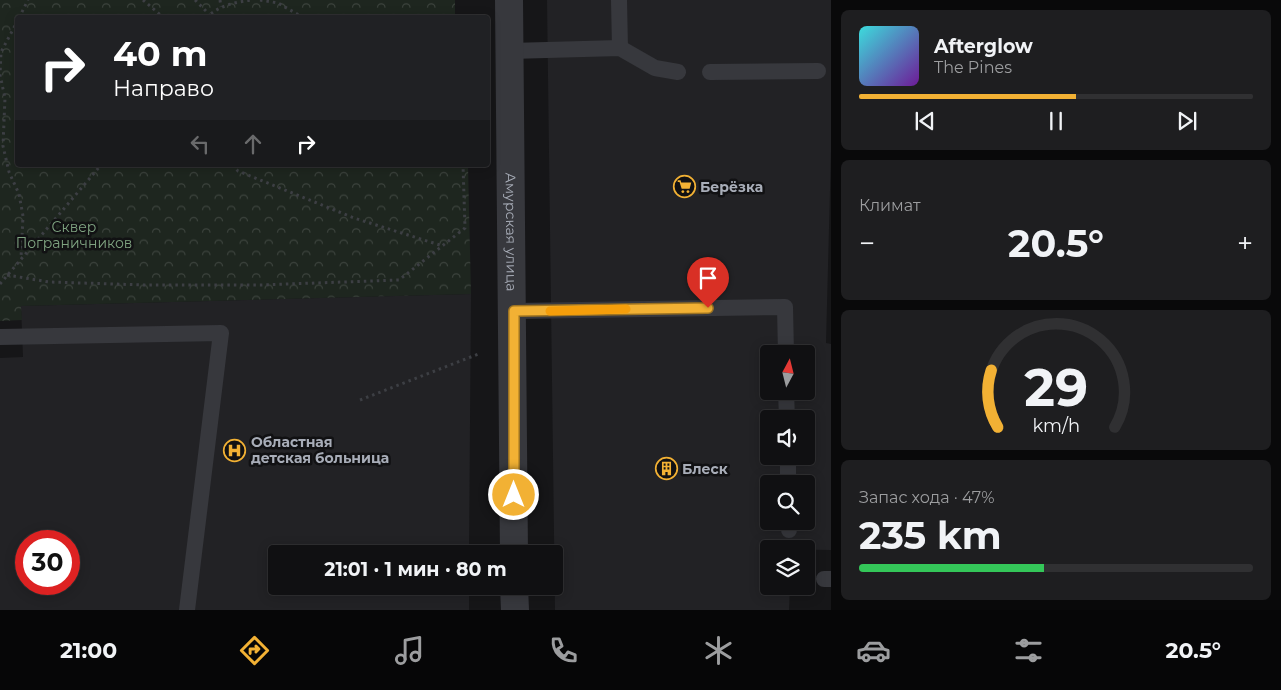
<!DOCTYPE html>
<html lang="ru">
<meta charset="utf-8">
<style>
:root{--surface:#101012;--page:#1e1e20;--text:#f1f3f6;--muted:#9c9d9f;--line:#303032;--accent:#f2b134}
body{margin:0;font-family:Montserrat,sans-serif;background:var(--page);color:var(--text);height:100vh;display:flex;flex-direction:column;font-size:19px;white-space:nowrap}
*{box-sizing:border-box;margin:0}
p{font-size:16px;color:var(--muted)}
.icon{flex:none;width:28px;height:28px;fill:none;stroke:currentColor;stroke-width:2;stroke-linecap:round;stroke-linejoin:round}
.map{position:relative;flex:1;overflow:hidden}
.side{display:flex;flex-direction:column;gap:10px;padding:10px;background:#09090a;width:450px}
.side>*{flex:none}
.hud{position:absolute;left:15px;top:15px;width:475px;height:152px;border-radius:5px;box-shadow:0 2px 12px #0003,0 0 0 1px var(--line);background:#202124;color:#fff;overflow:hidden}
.needle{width:32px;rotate:7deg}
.controls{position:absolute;left:760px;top:345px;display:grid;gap:10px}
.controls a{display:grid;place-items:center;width:55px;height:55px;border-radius:5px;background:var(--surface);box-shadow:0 2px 12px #0003,0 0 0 1px var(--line);font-size:25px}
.speed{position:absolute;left:15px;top:530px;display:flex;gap:10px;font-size:25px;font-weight:700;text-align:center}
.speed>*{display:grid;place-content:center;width:65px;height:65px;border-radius:50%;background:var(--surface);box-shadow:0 2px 12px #0003,0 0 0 1px var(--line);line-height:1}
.speed .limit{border:8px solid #d22;background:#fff;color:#111}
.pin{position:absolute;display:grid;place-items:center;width:42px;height:42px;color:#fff;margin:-51px -21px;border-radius:50% 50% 50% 0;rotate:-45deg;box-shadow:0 0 5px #0007}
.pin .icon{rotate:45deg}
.me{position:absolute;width:55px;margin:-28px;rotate:0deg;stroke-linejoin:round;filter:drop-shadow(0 0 4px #0008)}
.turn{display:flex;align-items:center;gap:18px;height:105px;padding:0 15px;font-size:22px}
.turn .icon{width:65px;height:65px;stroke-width:2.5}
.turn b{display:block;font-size:35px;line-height:42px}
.lanes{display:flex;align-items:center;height:48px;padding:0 15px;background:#0003;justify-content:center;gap:25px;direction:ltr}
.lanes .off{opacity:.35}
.big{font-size:38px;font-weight:700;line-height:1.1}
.side .card{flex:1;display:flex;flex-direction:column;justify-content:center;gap:8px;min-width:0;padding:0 18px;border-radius:8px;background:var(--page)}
.side .dial{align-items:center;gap:0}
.dial svg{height:130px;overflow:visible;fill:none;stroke:var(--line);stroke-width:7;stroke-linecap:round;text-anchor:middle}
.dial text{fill:var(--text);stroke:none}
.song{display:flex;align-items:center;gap:15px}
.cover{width:60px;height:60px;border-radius:8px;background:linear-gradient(135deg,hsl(180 70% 55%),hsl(280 70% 35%))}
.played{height:5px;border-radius:2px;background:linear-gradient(90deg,var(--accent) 55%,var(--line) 55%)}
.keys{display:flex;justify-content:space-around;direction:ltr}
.heat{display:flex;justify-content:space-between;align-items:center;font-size:28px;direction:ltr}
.charge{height:8px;border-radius:4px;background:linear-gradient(90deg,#34c759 47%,var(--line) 0)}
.trip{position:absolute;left:268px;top:545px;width:295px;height:50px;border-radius:5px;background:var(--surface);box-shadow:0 2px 12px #0003,0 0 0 1px var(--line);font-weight:700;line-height:50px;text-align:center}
.tab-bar{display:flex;height:80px;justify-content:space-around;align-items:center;background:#060607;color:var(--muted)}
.tab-bar .icon{width:35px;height:35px}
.tab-bar .active{color:var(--accent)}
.tab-bar b{font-size:22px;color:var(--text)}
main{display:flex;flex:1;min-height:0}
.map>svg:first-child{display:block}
</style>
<main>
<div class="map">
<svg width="831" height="610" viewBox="0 0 831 610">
<defs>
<pattern id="park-crowns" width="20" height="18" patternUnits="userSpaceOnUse" patternTransform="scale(1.25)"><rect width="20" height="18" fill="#1e261f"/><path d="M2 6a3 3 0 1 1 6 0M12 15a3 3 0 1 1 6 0" fill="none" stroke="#3c433d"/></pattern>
</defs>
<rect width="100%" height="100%" fill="#161618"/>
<!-- built -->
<path fill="#222225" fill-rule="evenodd" d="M 547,0 L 831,0 L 831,152 L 826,343 L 831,344 L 831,550 L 769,549 L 769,586 L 790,586 L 789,610 L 555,610 ZM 769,354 L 806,354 L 806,391 L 769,391 ZM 769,419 L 806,419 L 806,456 L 769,456 ZM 769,484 L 806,484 L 806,521 L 769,521 Z
M 471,294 L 469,554 L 276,554 L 276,586 L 469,586 L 469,610 L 0,610 L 0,358 L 23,357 L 21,306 ZM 26,541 L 69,541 L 69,584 L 26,584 Z"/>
<!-- park -->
<path fill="url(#park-crowns)" d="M 0,0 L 455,0 L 455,18 L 18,18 L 18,165 L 468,165 L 471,294 L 21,306 L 22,320 L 0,321 Z"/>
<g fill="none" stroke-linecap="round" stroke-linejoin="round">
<!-- path -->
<path stroke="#3d3f44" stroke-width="3" stroke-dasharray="2.5 4" stroke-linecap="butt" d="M 143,0 L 164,18
M 195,0 L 209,14
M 220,0 L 221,7
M 260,0 L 278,3 L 304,18
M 19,18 L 28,0
M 206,18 C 218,6 235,2 252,0
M 18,20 L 1,52 L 0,75 L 5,98 L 3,146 L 9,172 L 19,194 L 23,216 L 21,258
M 232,165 L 238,171 L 354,218 L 443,246
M 7,275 L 49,282 L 146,285 L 260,285 L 399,280 L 465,228 L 463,165
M 0,284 L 101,165
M 360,400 L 481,353"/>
<!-- lane -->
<path stroke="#37383d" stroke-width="16" d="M 620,48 L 655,68 L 678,72
M 510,51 L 620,48 L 619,0
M 710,72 L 818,71
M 514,311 L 785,307 L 786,354
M 0,337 L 221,333 L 187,610
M 786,391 L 787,419
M 788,456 L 788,484
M 789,521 L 789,530
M 824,579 L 831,579"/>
<!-- street -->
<g stroke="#37383d" stroke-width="28">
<path id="s1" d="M 509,0 L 514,554"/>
<path d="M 514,586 L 515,610"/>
</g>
</g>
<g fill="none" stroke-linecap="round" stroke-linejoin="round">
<defs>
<path id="route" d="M 514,495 L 514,311 L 708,308"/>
</defs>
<!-- route casing -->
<use href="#route" stroke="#9d7322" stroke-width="12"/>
<!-- route -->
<use href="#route" stroke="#f2b134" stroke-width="9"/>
<!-- slow -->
<path stroke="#f59e0b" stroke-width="9" d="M 550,311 L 626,309"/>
</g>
<!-- icons -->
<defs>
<symbol id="supermarket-ring" viewBox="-11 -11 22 22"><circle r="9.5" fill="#111113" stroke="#f2b134" stroke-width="1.5"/><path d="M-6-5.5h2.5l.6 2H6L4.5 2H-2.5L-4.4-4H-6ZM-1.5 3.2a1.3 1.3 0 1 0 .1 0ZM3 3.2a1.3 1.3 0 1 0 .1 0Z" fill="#f2b134"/></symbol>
<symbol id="hospital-ring" viewBox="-11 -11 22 22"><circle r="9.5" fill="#111113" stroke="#f2b134" stroke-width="1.5"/><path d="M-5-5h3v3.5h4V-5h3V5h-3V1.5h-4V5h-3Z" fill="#f2b134"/></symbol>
<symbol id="building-ring" viewBox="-11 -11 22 22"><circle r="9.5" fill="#111113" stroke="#f2b134" stroke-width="1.5"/><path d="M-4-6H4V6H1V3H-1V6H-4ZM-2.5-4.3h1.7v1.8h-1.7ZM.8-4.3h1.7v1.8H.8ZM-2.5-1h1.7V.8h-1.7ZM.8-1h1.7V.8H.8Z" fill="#f2b134"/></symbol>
</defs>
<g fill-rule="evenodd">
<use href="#supermarket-ring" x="672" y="174" width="25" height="25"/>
<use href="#hospital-ring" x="222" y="438" width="25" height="25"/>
<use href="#building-ring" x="654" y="456" width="25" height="25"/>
</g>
<g text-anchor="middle" stroke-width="5" stroke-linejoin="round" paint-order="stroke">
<!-- poi labels -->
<g font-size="14" font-weight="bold" fill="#a8adb8" stroke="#111113" text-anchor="start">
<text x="700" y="192">Берёзка</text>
<text x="251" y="447">Областная<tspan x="251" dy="16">детская больница</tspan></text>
<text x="682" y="474">Блеск</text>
</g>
<!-- park labels -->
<g font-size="14" fill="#7fa381" stroke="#111113">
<text x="74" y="232">Сквер<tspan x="74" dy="16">Пограничников</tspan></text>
</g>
<!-- street labels -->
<g font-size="14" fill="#a8adb8" stroke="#111113">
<text dy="5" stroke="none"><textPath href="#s1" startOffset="232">Амурская улица</textPath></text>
</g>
</g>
</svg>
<div class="controls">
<a><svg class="needle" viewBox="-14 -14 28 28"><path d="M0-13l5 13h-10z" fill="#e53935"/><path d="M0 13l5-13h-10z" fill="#9c9d9f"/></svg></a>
<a><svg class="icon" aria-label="sound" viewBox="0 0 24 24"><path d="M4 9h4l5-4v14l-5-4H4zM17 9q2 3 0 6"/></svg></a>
<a><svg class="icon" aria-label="search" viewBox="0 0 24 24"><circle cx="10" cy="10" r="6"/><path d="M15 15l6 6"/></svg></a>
<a><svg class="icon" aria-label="layers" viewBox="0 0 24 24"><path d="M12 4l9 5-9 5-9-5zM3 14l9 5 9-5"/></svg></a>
</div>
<div class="speed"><div class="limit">30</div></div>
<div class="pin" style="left:708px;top:308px;background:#d93025"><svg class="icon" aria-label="arrive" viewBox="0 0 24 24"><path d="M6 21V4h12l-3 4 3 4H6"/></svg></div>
<svg class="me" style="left:514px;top:495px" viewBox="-20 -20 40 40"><circle r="17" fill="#f2b134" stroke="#fff" stroke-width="3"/><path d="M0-11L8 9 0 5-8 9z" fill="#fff"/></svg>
<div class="trip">21:01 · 1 мин · 80 m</div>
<div class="hud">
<div class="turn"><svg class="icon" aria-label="right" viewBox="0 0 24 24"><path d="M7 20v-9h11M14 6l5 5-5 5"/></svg><div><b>40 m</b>Направо</div></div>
<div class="lanes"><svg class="icon off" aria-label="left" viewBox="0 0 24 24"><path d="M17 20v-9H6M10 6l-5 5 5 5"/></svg><svg class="icon off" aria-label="ahead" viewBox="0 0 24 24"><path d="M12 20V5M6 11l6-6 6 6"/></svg><svg class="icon" aria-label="right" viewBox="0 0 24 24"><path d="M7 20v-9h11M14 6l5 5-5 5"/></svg></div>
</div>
</div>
<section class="side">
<div class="card">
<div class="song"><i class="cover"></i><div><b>Afterglow</b><p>The Pines</p></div></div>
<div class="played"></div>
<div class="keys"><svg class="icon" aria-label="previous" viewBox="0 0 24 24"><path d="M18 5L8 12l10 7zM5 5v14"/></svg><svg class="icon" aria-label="pause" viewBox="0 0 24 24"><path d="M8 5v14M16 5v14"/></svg><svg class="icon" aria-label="next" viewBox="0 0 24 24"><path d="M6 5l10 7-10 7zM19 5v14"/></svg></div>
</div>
<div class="card"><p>Климат</p>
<div class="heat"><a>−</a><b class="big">20.5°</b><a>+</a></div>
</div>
<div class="card dial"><svg viewBox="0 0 100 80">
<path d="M14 69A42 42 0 1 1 86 69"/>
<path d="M14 69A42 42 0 0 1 10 34" stroke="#f2b134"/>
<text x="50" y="56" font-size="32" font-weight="700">29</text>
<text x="50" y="72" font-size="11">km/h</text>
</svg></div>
<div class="card"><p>Запас хода · 47%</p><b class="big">235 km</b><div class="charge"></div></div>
</section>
</main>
<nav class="tab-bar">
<b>21:00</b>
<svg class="icon active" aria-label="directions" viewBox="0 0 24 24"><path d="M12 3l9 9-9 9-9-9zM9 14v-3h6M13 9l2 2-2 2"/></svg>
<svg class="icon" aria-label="music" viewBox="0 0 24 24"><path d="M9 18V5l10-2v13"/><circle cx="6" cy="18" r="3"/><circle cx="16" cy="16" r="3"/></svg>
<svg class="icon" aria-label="phone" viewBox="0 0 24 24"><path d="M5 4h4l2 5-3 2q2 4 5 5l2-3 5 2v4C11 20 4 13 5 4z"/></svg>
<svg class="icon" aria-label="climate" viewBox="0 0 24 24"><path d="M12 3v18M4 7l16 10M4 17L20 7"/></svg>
<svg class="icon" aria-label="car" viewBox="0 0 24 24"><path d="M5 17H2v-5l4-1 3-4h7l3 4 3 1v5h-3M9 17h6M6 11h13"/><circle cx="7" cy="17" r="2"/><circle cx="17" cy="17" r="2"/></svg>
<svg class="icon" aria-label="filters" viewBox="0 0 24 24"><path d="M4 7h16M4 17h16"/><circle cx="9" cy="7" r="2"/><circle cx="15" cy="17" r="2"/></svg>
<b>20.5°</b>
</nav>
